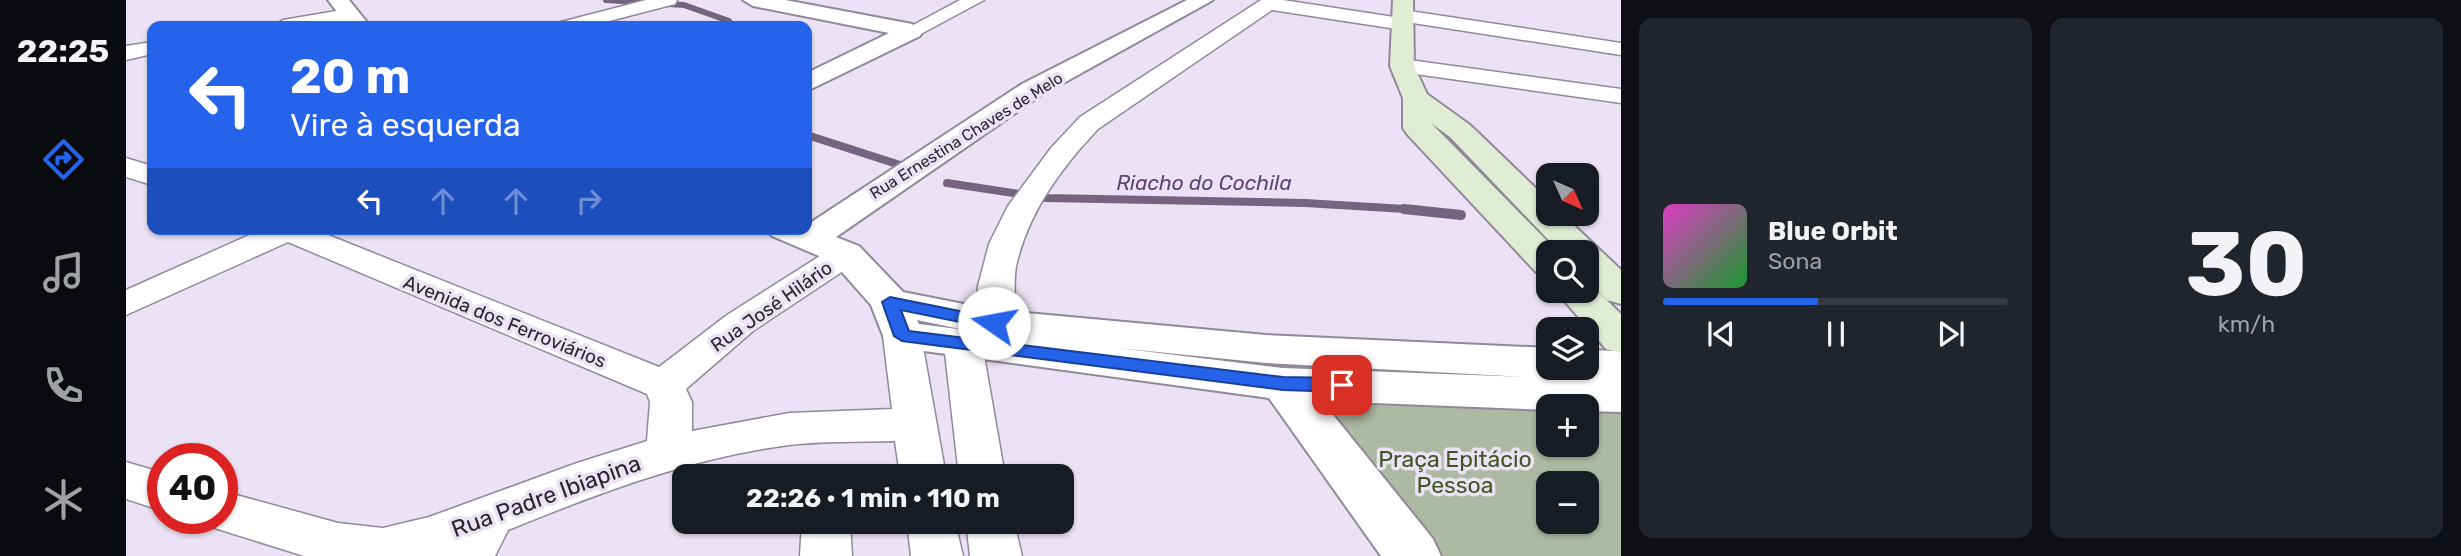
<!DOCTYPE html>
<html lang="pt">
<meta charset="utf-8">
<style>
:root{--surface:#171b24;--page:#20242c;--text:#f1f3f6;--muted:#9ea1a6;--line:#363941;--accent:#2563eb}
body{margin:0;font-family:Rubik,sans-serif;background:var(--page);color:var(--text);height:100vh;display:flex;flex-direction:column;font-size:26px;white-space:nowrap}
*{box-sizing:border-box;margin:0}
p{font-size:23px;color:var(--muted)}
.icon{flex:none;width:38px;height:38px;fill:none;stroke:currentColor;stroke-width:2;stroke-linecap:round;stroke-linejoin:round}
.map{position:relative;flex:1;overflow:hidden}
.side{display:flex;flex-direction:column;gap:18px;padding:18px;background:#0d0f14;width:840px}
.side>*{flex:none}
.guide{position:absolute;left:21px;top:21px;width:665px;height:214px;border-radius:14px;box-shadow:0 2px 5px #0004;background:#2563eb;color:#fff;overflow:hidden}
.needle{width:46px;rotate:135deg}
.tools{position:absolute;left:1410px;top:163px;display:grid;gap:14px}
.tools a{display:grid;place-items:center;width:63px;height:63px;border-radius:14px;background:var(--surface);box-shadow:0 2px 5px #0004;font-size:35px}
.speed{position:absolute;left:21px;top:443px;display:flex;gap:14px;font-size:35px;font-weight:700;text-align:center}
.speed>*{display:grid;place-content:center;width:91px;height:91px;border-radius:50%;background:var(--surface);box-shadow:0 2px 5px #0004;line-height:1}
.speed .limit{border:10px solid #d22;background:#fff;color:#111}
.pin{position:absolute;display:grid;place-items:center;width:60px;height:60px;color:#fff;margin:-30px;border-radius:14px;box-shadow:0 4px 10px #0006}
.me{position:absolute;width:77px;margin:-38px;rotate:282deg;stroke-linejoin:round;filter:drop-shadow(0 0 5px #0008)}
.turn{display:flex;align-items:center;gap:24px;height:147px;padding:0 28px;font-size:32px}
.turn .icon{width:91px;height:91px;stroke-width:2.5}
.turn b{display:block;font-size:49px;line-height:60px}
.lanes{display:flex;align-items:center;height:66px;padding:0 28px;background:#0003;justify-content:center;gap:35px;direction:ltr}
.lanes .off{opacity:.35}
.side .tile{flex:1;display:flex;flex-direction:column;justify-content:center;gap:10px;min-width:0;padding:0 24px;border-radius:14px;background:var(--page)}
.side .dial{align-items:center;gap:0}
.dial b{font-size:91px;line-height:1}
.song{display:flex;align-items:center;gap:21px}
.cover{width:84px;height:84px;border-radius:10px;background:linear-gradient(135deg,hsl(310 70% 55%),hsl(130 70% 35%))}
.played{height:7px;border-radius:4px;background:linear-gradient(90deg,var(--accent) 45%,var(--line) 45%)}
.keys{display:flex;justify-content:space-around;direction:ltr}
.side .tiles{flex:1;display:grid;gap:18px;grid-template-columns:repeat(2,1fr)}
.trip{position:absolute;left:546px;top:464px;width:402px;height:70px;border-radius:14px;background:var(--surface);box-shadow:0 2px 5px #0004;font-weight:700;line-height:70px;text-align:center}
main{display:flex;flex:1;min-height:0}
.tab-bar{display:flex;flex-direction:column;width:126px;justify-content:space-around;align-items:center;background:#090b0e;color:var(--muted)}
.tab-bar .icon{width:49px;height:49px}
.tab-bar .current{color:var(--accent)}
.tab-bar b{font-size:32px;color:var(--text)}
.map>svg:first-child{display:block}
</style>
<main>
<nav class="tab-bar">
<b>22:25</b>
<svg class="icon current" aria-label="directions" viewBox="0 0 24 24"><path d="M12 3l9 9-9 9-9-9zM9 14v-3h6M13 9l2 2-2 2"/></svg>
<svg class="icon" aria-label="music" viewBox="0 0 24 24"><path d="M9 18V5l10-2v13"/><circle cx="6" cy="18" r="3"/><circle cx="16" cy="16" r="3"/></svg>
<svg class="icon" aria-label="phone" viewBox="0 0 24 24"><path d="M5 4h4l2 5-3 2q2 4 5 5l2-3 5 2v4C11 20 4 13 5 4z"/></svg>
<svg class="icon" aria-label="climate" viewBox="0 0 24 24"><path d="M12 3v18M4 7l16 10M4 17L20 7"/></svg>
</nav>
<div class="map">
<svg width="1495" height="556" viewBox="0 0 1495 556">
<rect width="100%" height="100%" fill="#ece2f5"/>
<!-- green -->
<path fill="#adb9a2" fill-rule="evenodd" d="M 1157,384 L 1495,396 L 1495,556 L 1287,556 ZM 1423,406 L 1461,406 L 1461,444 L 1423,444 ZM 1423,483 L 1461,483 L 1461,522 L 1423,522 Z"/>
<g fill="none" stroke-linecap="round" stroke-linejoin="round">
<!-- stream-far2 -->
<path stroke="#73657f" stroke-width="6" d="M 480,0 L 558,5 L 603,21 L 601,26"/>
<!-- stream-far1 -->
<path stroke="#73657f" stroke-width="8" d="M 681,135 L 774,165
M 821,183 L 920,198 L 1179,203 L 1296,210"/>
<!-- stream -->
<path stroke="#73657f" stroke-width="10" d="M 1278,209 L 1335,215"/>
<defs>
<path id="minor" d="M 520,0 L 551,0 L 549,4 L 464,26 L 432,26 L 435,22 Z
M 834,0 L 858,0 L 793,35 L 779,35 L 776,31 Z
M 1135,0 L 1157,0 L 1268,17 L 1270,12 L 1277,10 L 1495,43 L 1495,55 L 1287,23 L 1284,28 L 1277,30 L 1146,10 L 972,129 C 936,167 904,210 891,262 C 885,284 894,312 881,331 L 868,335 L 855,331 L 849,323 L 852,286 L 863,244 L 882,206 L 925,148 L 954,117 Z
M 222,9 L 232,15 L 229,19 L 191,26 L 147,26 L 157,20 Z
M 26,42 L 26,54 L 0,60 L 0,46 Z
M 1276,59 L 1495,89 L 1495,103 L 1268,71 L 1265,66 Z
M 0,158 L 26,166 L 26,185 L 0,177 Z
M 137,229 L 187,229 L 533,367 L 601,315 L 708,247 L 720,244 L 732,247 L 737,254 L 732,261 L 627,331 L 560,389 L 566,402 L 566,431 L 663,413 L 766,409 L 757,336 L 762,327 L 776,324 L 790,327 L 795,336 L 820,476 L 774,476 L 769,441 C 734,442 697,441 663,445 C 564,458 473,493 382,530 L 369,556 L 178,556 L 79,525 L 75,518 L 96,518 L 96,491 L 212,523 L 257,528 L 303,517 L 451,463 L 521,441 L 524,402 L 521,394 L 162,242 L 0,315 L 0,290 Z
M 837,331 L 851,335 L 856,344 L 879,476 L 833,476 L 818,344 L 823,335 Z
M 0,462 L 37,473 L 37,511 L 0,499 Z
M 676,522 L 724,522 L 726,556 L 674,556 Z
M 781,522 L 829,522 L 837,556 L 785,556 Z
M 840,522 L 888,522 L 896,556 L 844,556 Z"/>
<path id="tertiary" d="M 202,0 L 223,0 L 244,26 L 222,26 Z
M 617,0 L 659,0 L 786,24 L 797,31 L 794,36 L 681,91 L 681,73 L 763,33 L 627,6 Z
M 1061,0 L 1087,0 L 914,96 L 710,237 L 733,246 L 777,292 L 868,310 L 1140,335 L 1423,348 L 1423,368 L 1461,368 L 1461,350 L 1495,351 L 1495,412 L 1461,411 L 1461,406 L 1423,406 L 1423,410 L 1196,401 L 1307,539 L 1315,556 L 1255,556 L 1143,398 L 761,346 L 745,305 L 707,262 L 646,236 L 640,229 L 681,229 L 681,225 L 896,84 ZM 791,320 L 839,330 L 793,324 ZM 992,348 L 1140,363 L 1400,377 L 1157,368 ZM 1441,369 L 1445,375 L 1456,378 L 1424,377 L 1439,373 Z"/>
<path id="secondary" d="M 1267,0 L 1287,0 L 1288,66 L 1301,94 L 1344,125 L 1423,201 L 1423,214 L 1436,214 L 1495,270 L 1495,304 L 1481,300 L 1461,280 L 1461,252 L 1434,252 L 1324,137 L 1305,123 L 1432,252 L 1423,252 L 1423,275 L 1410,272 L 1281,134 L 1277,128 L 1277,98 L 1264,66 Z
M 1462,282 L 1495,314 L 1495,353 L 1480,349 L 1429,290 L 1461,290 Z"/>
</defs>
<!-- minor casing -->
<use href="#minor" stroke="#918899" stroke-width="3"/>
<!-- tertiary casing -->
<use href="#tertiary" stroke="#918899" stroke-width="4"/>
<!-- secondary casing -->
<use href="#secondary" stroke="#918899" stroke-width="4"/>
<!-- minor -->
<use href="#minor" fill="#fff" fill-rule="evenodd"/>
<!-- tertiary -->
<use href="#tertiary" fill="#fff" fill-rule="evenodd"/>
<!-- secondary -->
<use href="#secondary" fill="#e1ecd4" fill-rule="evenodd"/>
</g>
<!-- route -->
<path fill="#2563eb" stroke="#184099" stroke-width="2" d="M 764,297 L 868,318 L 876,323 L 868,329 L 775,310 L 783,331 L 1157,377 L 1216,378 L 1225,385 L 1216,392 L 1157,390 L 776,341 L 768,336 L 756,302 Z"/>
<g text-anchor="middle" stroke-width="7" stroke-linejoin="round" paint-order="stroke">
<!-- far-street labels -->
<g font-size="16" fill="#2a262d" stroke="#ece2f5">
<text transform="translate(840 135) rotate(-32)" y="6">Rua Ernestina Chaves de Melo</text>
</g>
<!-- street labels -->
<g font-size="19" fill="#2a262d" stroke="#ece2f5">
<text transform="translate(645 306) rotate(-35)" y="7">Rua José Hilário</text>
<text transform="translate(379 321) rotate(22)" y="7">Avenida dos Ferroviários</text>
</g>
<!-- water labels -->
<g font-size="21" font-style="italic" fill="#5f4474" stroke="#ece2f5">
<text x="1078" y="190">Riacho do Cochila</text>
</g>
<!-- near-park labels -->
<g font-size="23" fill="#3f5520" stroke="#ece2f5">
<text x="1329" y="467">Praça Epitácio<tspan x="1329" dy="26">Pessoa</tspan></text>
</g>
<!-- near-street labels -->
<g font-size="23" fill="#2a262d" stroke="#ece2f5">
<text transform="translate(420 496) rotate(-20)" y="8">Rua Padre Ibiapina</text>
</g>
</g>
</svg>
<div class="tools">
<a><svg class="needle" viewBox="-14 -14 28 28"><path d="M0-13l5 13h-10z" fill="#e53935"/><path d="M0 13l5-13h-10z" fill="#9ea1a6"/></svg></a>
<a><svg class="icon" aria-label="search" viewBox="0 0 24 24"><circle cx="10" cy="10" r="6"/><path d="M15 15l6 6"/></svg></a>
<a><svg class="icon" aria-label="layers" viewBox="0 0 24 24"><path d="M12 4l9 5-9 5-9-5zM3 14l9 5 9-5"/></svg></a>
<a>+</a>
<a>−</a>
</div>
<div class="speed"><div class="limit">40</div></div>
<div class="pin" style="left:1216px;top:385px;background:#d93025"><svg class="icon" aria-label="arrive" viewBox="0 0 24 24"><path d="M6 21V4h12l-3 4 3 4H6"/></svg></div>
<svg class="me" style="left:868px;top:323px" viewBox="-20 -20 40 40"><circle r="19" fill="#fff"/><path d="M0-13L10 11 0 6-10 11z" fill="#2563eb"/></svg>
<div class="trip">22:26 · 1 min · 110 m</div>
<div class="guide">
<div class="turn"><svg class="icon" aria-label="left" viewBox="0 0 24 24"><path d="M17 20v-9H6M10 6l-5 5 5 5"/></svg><div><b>20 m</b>Vire à esquerda</div></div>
<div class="lanes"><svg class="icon" aria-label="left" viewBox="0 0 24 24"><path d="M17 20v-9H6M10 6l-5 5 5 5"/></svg><svg class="icon off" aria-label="ahead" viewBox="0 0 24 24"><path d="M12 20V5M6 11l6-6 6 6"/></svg><svg class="icon off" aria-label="ahead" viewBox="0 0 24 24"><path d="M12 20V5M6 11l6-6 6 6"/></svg><svg class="icon off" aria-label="right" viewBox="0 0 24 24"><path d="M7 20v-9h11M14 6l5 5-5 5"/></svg></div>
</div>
</div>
<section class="side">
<div class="tiles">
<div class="tile">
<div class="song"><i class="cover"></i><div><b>Blue Orbit</b><p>Sona</p></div></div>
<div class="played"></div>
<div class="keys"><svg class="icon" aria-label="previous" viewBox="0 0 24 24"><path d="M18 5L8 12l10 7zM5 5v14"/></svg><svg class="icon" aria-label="pause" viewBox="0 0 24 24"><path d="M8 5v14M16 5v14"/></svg><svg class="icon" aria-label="next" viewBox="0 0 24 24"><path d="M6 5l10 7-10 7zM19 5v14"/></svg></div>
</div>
<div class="tile dial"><b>30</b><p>km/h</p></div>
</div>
</section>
</main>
